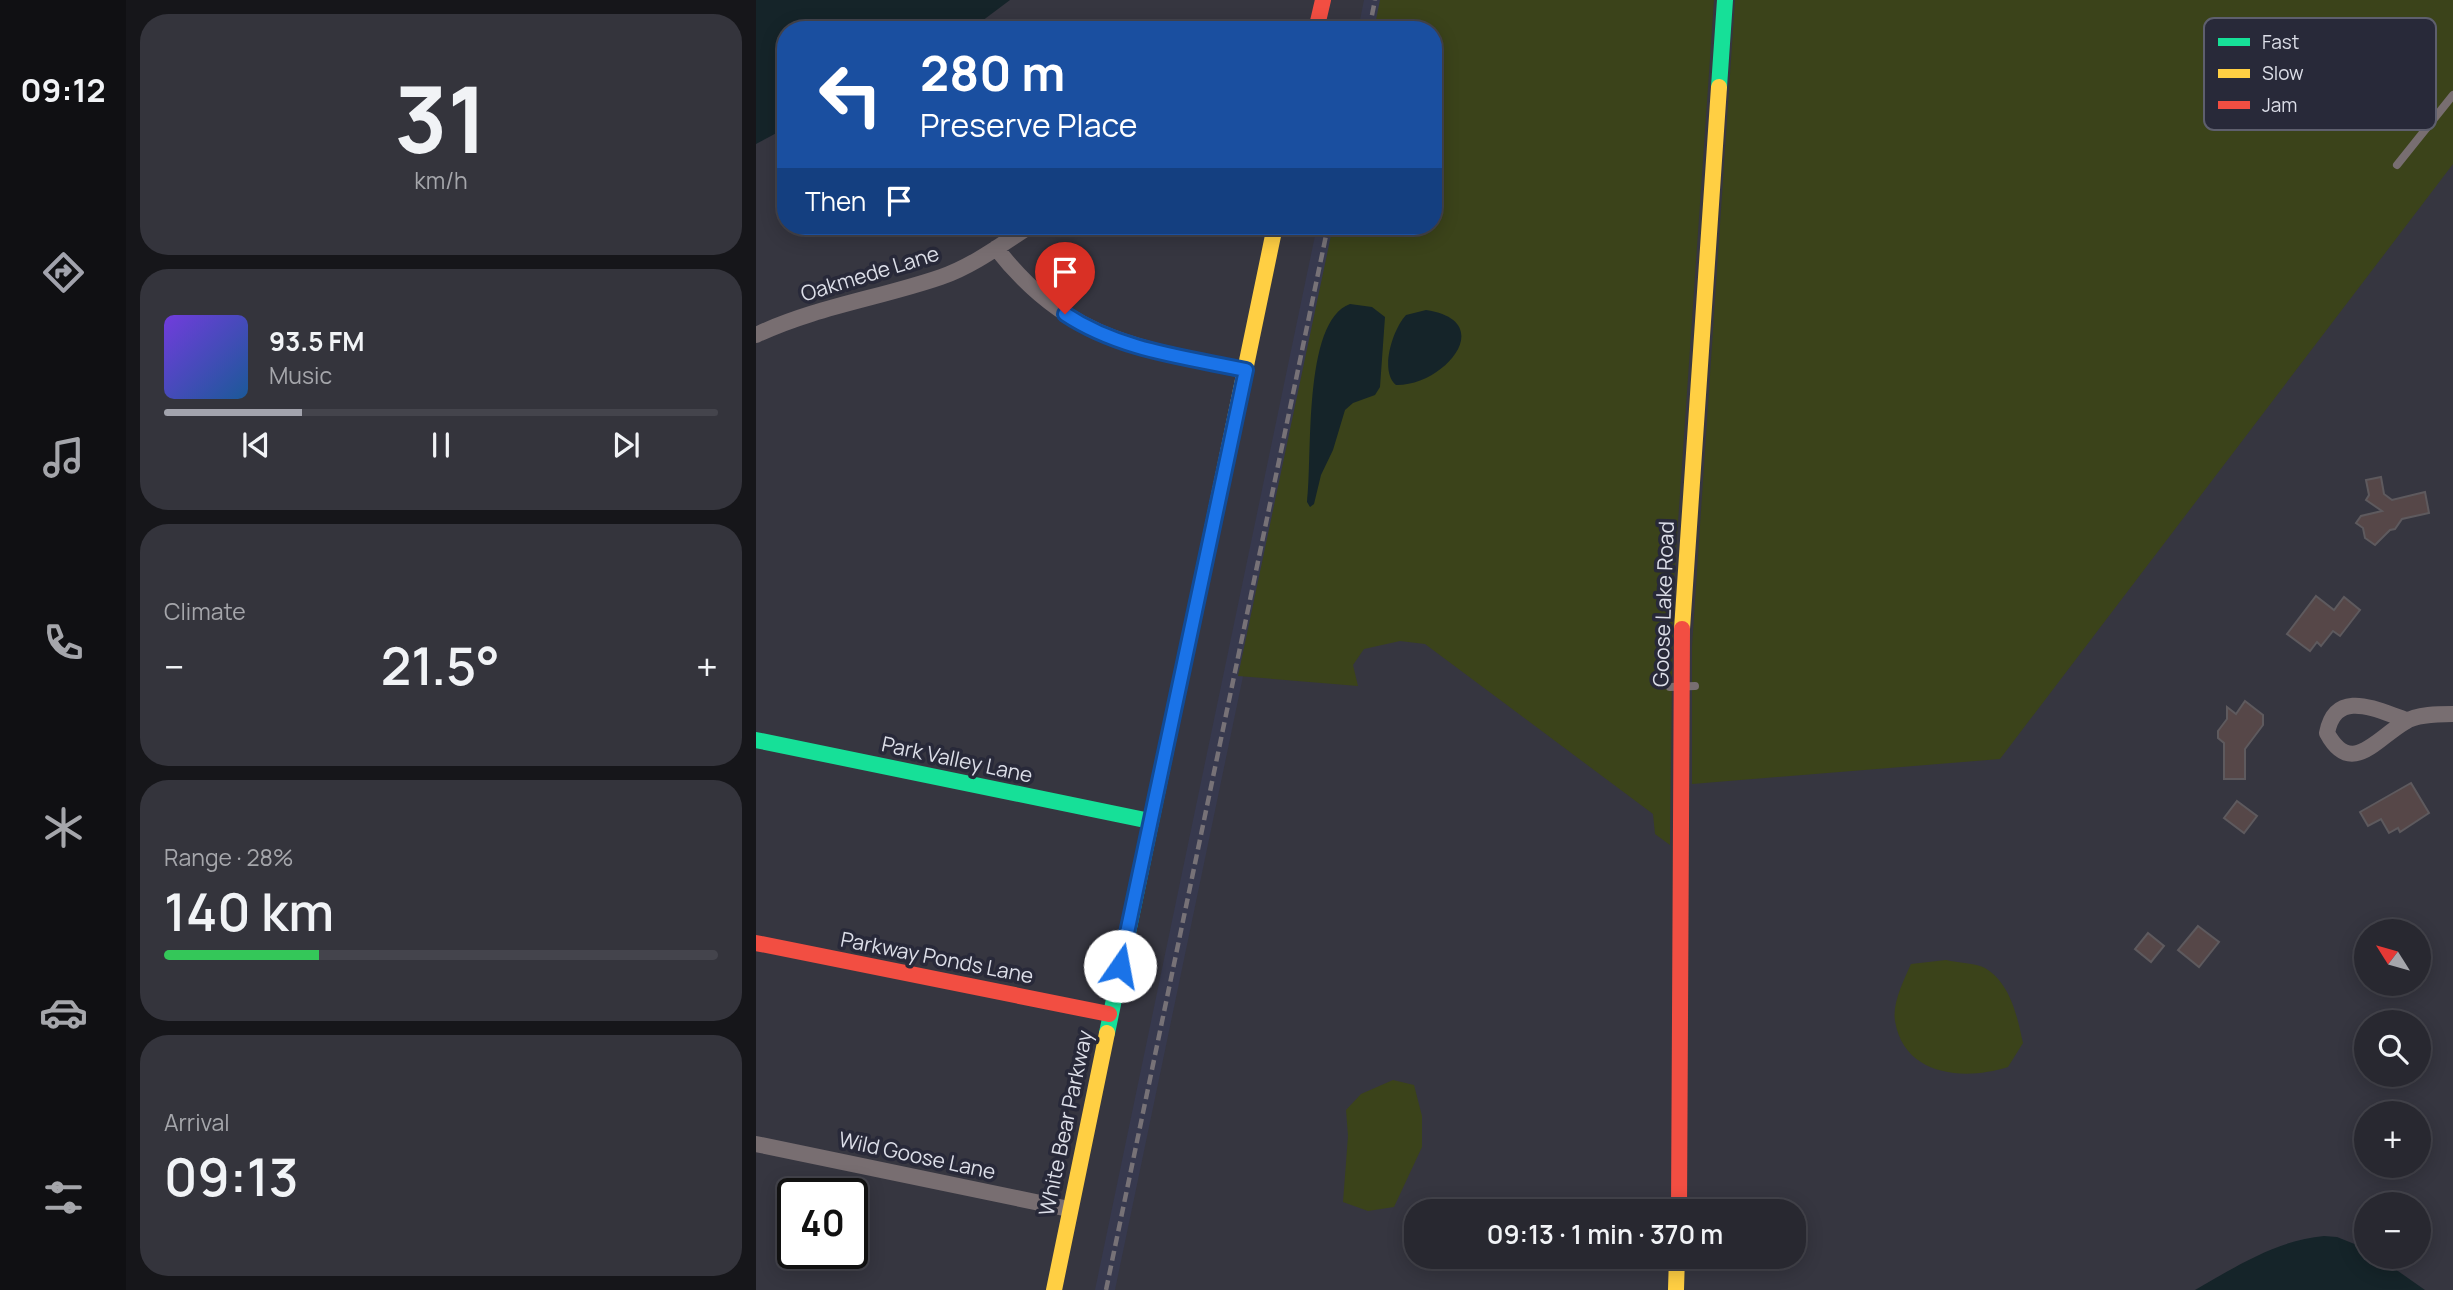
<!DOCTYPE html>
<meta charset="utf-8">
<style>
:root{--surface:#282830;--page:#34343c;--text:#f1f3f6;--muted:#a5a6ab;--line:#44444c;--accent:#a2a3ad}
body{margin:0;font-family:Manrope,sans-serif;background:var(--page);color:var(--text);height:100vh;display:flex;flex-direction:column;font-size:26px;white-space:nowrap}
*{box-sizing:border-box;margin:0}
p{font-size:23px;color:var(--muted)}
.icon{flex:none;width:38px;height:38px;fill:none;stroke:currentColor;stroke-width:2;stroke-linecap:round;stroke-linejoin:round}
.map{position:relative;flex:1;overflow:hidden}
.details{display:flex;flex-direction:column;gap:14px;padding:14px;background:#16161a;width:630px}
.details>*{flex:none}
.banner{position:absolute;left:21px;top:21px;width:665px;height:214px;border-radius:28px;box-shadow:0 4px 18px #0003,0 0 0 2px var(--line);background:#1a4fa0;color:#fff;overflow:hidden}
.needle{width:46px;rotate:307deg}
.buttons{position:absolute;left:1598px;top:919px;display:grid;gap:14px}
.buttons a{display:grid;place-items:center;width:77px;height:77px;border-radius:50%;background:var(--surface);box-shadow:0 4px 18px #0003,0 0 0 2px var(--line);font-size:35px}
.speed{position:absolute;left:21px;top:1178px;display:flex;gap:14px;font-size:35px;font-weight:700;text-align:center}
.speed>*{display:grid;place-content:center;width:91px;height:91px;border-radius:50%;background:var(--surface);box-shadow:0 4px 18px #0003,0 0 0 2px var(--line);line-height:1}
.speed .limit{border:4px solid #111;border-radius:10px;background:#fff;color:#111}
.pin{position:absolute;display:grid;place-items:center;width:60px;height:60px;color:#fff;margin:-72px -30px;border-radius:50% 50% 50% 0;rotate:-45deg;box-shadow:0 0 7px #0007}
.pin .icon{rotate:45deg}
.me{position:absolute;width:77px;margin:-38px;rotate:12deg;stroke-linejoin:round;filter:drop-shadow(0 0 5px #0008)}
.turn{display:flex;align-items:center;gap:24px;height:147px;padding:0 28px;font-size:32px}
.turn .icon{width:91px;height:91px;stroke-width:2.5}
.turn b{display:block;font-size:49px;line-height:60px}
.then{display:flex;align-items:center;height:66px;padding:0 28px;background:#0003;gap:14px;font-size:26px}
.big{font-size:52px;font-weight:600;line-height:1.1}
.details .card{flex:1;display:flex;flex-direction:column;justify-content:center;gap:10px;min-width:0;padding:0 24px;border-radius:28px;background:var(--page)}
.details .dial{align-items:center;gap:0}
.dial b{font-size:91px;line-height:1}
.song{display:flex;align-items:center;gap:21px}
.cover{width:84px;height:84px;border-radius:10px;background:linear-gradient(135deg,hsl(260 70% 55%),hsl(210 70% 35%))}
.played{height:7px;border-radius:4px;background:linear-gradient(90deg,var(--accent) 25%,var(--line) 25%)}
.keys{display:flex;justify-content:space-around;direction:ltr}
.heat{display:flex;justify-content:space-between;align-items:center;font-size:38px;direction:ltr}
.charge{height:10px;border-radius:5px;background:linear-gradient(90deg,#34c759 28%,var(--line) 0)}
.trip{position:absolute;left:648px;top:1199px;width:402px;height:70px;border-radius:28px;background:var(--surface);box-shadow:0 4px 18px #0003,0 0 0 2px var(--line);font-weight:600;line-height:70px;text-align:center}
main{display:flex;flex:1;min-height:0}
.tabs{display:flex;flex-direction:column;width:126px;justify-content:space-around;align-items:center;background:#101013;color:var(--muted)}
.tabs .icon{width:49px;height:49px}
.tabs .current{color:var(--accent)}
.tabs b{font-size:32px;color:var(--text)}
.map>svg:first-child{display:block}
</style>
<main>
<nav class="tabs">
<b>09:12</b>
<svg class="icon current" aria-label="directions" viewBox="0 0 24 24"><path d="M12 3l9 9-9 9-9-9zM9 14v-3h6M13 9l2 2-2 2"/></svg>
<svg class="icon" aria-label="music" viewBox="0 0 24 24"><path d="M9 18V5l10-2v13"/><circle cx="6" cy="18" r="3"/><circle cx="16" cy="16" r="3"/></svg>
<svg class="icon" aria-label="phone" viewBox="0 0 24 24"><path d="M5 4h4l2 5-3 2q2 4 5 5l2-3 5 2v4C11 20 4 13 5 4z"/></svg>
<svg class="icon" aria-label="climate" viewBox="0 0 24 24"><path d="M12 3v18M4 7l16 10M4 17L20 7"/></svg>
<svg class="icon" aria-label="car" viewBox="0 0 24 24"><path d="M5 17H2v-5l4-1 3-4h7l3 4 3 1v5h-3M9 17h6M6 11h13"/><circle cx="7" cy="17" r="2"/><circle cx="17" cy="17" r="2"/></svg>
<svg class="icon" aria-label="filters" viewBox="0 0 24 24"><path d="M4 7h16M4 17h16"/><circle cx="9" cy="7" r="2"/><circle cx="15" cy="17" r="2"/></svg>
</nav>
<section class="details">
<div class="card dial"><b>31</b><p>km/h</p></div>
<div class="card">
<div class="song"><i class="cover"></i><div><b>93.5 FM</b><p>Music</p></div></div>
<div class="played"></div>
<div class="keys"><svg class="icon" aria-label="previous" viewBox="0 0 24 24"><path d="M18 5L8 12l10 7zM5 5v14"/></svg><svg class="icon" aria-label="pause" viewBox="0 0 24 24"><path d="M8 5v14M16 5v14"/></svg><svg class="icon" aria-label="next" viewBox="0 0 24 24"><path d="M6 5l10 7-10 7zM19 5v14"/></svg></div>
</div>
<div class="card"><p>Climate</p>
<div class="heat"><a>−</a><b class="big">21.5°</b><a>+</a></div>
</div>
<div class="card"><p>Range · 28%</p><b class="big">140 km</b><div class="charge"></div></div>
<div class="card"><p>Arrival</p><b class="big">09:13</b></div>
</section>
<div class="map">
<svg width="1697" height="1290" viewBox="0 0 1697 1290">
<rect width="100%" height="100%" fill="#363640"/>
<!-- built -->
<path fill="#37394e" d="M 608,0 L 628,0 L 622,30 L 602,30 Z
M 561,226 L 581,226 L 359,1290 L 339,1290 Z"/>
<!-- green -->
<path fill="#3b431a" d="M 624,0 L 958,0 L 917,595 L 914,845 L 899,834 L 897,814 L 669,644 L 644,641 L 608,649 L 597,665 L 602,686 L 482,676 L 577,226 L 677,226 L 677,30 L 618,30 Z
M 979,0 L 1697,0 L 1697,164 L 1244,759 L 936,784 L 936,646 Z
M 1190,960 C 1202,963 1219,963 1229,968 C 1255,984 1261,1016 1267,1043 L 1252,1067 C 1208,1081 1148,1076 1139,1021 C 1136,1003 1148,980 1155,964 Z
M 637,1080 L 658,1085 L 666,1116 L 666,1147 L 638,1207 L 612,1211 L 587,1202 L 592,1136 L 590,1110 L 605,1094 Z"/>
<!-- water -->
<path fill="#152429" d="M 0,0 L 254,0 L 214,30 L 30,30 L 30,128 L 0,144 Z
M 594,304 L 616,307 L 629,317 L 624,387 L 619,395 L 597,403 L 589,410 L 577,450 L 565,475 L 558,504 L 554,507 L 551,502 C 557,459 546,321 594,304 Z
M 670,310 C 743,321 688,386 640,385 C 623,371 637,329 650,315 Z
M 1568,1236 L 1581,1237 L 1606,1247 L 1610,1249 L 1610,1256 L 1622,1257 L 1669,1290 L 1439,1290 C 1479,1267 1521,1240 1568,1236 Z"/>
<!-- building -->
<path fill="#564748" stroke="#5e5a5e" stroke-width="2" d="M 1625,477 L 1628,494 L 1636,500 L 1669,492 L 1673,513 L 1646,519 L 1639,529 L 1634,530 L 1619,545 L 1609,538 L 1607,528 L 1600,523 L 1605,516 L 1626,511 L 1610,500 L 1613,495 L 1610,480 Z
M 1560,596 L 1578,610 L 1588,597 L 1604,610 L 1584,636 L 1577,631 L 1565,646 L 1561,642 L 1554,651 L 1531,634 Z
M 1489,701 L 1507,715 L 1507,725 L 1489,749 L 1489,779 L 1468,779 L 1468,743 L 1462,738 L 1462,731 L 1471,719 L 1471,707 L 1480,714 Z
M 1655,783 L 1673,813 L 1644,832 L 1642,828 L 1633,833 L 1625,819 L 1612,826 L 1604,812 Z
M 1481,801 L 1501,816 L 1488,833 L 1468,818 Z
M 1442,926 L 1463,942 L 1443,967 L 1422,950 Z
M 1392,933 L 1408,946 L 1395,962 L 1379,949 Z"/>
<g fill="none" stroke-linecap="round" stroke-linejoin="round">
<!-- lane -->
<path stroke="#786e71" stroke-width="8" d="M 1641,165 L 1697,95
M 914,687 L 939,686"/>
<!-- street -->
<path stroke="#786e71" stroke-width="16" d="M 240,248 C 312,341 383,348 490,370
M 0,335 C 59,307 124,298 185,277 C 217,266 246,244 274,226
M 1651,720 C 1622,711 1580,687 1571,733 C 1595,778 1621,738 1649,722 C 1661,714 1683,714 1697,714
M 0,1144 L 313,1209"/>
<!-- fast -->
<path stroke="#16e098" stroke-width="16" d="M 963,87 L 969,0
M 0,740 L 394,821
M 351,1033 L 454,539"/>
<!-- slow -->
<path stroke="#ffcf43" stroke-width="16" d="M 454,539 L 519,226
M 926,629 L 963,87
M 298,1290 L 351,1033
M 920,1290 L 921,1256"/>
<!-- jam -->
<path stroke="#f24e42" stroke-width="16" d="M 560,30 L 567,0
M 0,943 L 353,1014
M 923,1211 L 926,629"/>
<!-- rail -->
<path stroke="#777277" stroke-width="4.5" stroke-dasharray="10 5" stroke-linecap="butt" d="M 613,30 L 619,0
M 350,1290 L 572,226"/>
</g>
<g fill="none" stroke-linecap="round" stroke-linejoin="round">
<defs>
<path id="route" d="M 309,314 C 363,350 428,357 490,370 L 364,966"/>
</defs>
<!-- route casing -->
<use href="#route" stroke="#114b97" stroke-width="18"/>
<!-- route -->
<use href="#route" stroke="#1a73e8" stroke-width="12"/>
</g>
<g text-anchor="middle" stroke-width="7" stroke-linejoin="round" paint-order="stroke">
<!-- street labels -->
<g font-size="21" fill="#dcdee8" stroke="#282939">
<text transform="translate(114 274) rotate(-17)" y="7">Oakmede Lane</text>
<text transform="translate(908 604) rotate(-88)" y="7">Goose Lake Road</text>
<text transform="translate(201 760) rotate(12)" y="7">Park Valley Lane</text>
<text transform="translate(181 958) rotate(11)" y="7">Parkway Ponds Lane</text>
<text transform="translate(310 1123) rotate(-78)" y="7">White Bear Parkway</text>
<text transform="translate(161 1156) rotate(12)" y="7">Wild Goose Lane</text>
</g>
</g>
<!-- legend -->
<rect x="1448" y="18" width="232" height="112" rx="10" fill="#282939" stroke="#5e5f6e" stroke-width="2"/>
<rect x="1462" y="38" width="32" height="8" fill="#16e098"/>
<rect x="1462" y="69" width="32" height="9" fill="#ffcf43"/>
<rect x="1462" y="101" width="32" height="8" fill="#f24e42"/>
<g font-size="19" fill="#dcdee8">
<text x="1506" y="49">Fast</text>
<text x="1506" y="80">Slow</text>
<text x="1506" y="112">Jam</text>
</g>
</svg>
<div class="buttons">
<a><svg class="needle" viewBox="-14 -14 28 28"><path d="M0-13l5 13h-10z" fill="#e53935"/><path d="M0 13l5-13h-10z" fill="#a5a6ab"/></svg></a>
<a><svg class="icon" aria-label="search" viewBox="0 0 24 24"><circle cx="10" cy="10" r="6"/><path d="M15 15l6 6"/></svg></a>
<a>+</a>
<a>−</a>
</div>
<div class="speed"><div class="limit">40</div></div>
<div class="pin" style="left:309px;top:314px;background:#d93025"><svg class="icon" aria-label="arrive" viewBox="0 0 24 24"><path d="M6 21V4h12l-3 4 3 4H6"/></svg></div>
<svg class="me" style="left:364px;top:966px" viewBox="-20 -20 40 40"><circle r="19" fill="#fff"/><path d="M0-13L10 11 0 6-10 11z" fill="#1a73e8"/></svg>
<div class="trip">09:13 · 1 min · 370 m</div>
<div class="banner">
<div class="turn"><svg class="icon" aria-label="left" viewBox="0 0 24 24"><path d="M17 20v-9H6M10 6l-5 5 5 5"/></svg><div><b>280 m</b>Preserve Place</div></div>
<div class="then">Then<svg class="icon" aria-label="arrive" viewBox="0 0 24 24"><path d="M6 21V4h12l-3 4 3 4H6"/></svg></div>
</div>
</div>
</main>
